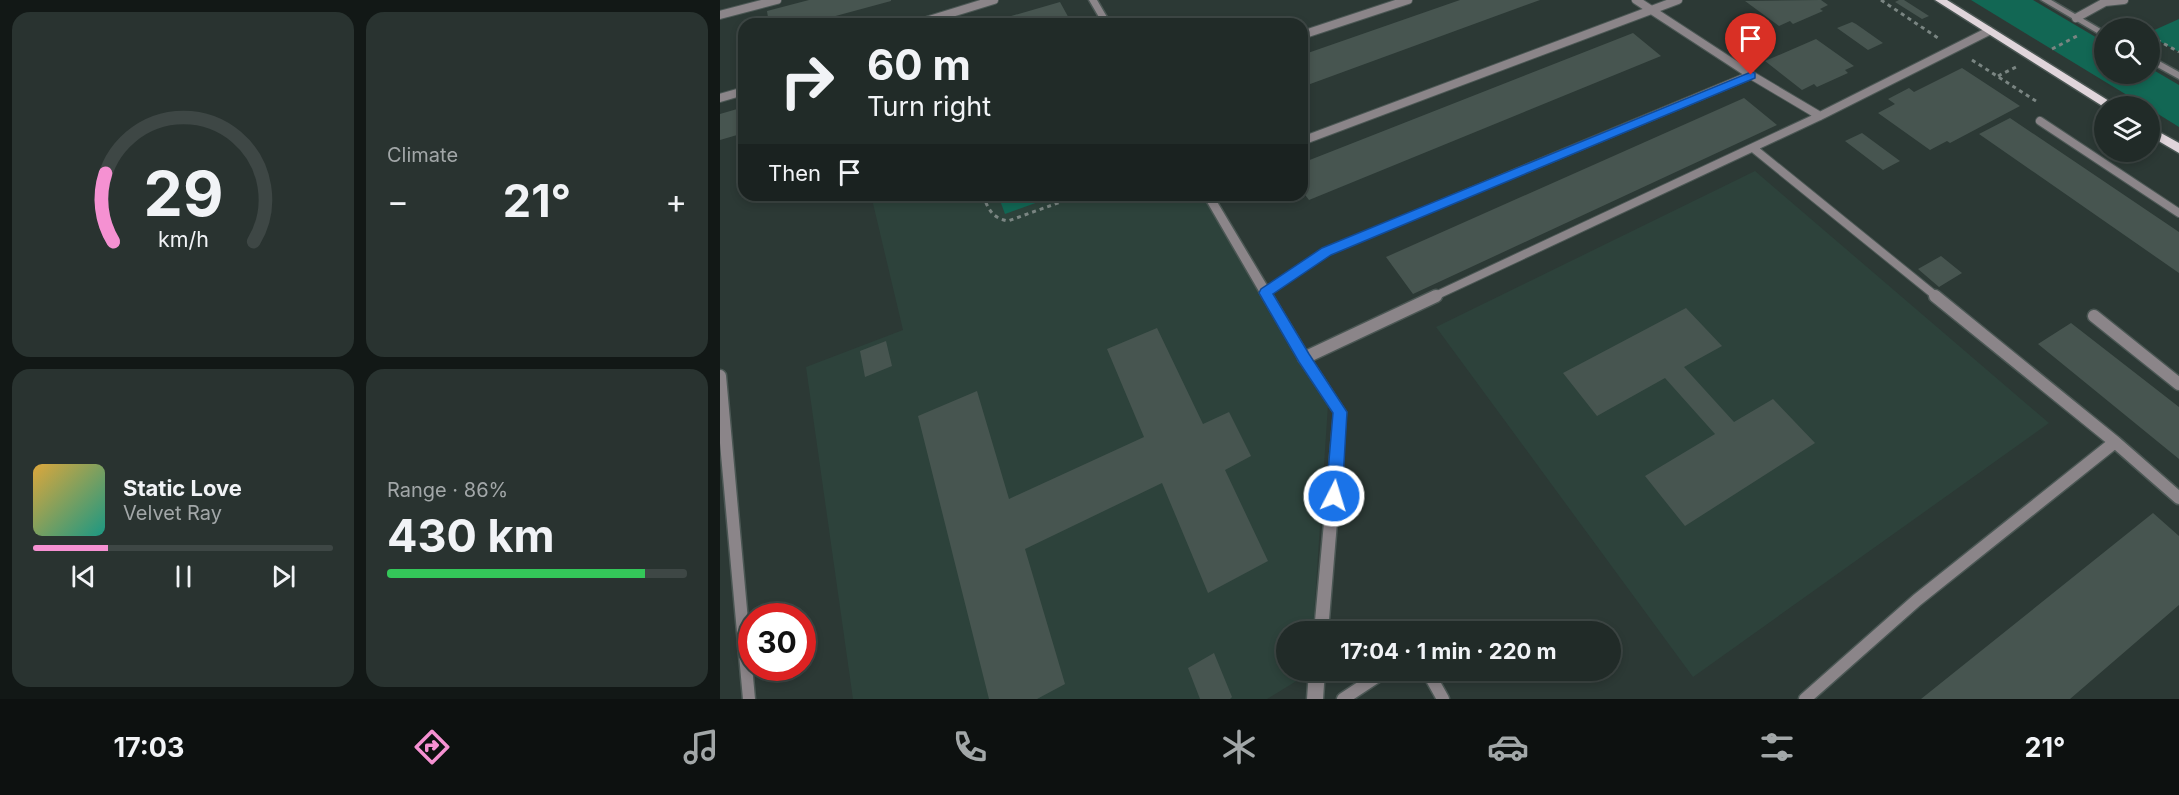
<!DOCTYPE html>
<meta charset="utf-8">
<style>
:root{--surface:#212b28;--page:#293330;--text:#f1f3f6;--muted:#a2a7a8;--line:#3e4745;--accent:#f591d2}
body{margin:0;font-family:Inter,sans-serif;background:var(--page);color:var(--text);height:100vh;display:flex;flex-direction:column;font-size:22px;white-space:nowrap}
*{box-sizing:border-box;margin:0}
p{font-size:20px;color:var(--muted)}
.icon{flex:none;width:33px;height:33px;fill:none;stroke:currentColor;stroke-width:2;stroke-linecap:round;stroke-linejoin:round}
.map{position:relative;flex:1;overflow:hidden}
.drawer{display:flex;flex-direction:column;gap:12px;padding:12px;background:#121816;width:720px}
.drawer>*{flex:none}
.top-card{position:absolute;left:18px;top:18px;width:570px;height:183px;border-radius:18px;box-shadow:0 3px 9px #0003,0 0 0 2px var(--line);background:#212b28;color:var(--text);overflow:hidden}
.buttons{position:absolute;left:1374px;top:18px;display:grid;gap:12px}
.buttons a{display:grid;place-items:center;width:66px;height:66px;border-radius:50%;background:var(--surface);box-shadow:0 3px 9px #0003,0 0 0 2px var(--line);font-size:30px}
.speed{position:absolute;left:18px;top:603px;display:flex;gap:12px;font-size:30px;font-weight:700;text-align:center}
.speed>*{display:grid;place-content:center;width:78px;height:78px;border-radius:50%;background:var(--surface);box-shadow:0 3px 9px #0003,0 0 0 2px var(--line);line-height:1}
.speed .limit{border:9px solid #d22;background:#fff;color:#111}
.pin{position:absolute;display:grid;place-items:center;width:51px;height:51px;color:#fff;margin:-62px -26px;border-radius:50% 50% 50% 0;rotate:-45deg;box-shadow:0 0 6px #0007}
.pin .icon{rotate:45deg}
.me{position:absolute;width:66px;margin:-33px;rotate:5deg;stroke-linejoin:round;filter:drop-shadow(0 0 4px #0008)}
.turn{display:flex;align-items:center;gap:21px;height:126px;padding:0 30px;font-size:27px}
.turn .icon{width:78px;height:78px;stroke-width:2.5}
.turn b{display:block;font-size:42px;line-height:51px}
.then{display:flex;align-items:center;height:57px;padding:0 30px;background:#0003;gap:12px;font-size:22px}
.big{font-size:45px;font-weight:700;line-height:1.1}
.drawer .tile{flex:1;display:flex;flex-direction:column;justify-content:center;gap:9px;min-width:0;padding:0 21px;border-radius:18px;background:var(--page)}
.drawer .dial{align-items:center;gap:0}
.dial svg{height:156px;overflow:visible;fill:none;stroke:var(--line);stroke-width:7;stroke-linecap:round;text-anchor:middle}
.dial text{fill:var(--text);stroke:none}
.song{display:flex;align-items:center;gap:18px}
.cover{width:72px;height:72px;border-radius:9px;background:linear-gradient(135deg,hsl(40 70% 55%),hsl(170 70% 35%))}
.played{height:6px;border-radius:3px;background:linear-gradient(90deg,var(--accent) 25%,var(--line) 25%)}
.keys{display:flex;justify-content:space-around;direction:ltr}
.heat{display:flex;justify-content:space-between;align-items:center;font-size:33px;direction:ltr}
.charge{height:9px;border-radius:4px;background:linear-gradient(90deg,#34c759 86%,var(--line) 0)}
.drawer .tiles{flex:1;display:grid;gap:12px;grid-template-columns:repeat(2,1fr)}
.trip{position:absolute;left:556px;top:621px;width:345px;height:60px;border-radius:30px;background:var(--surface);box-shadow:0 3px 9px #0003,0 0 0 2px var(--line);font-weight:700;line-height:60px;text-align:center}
.tabs{display:flex;height:96px;justify-content:space-around;align-items:center;background:#0d1110;color:var(--muted)}
.tabs .icon{width:42px;height:42px}
.tabs .active{color:var(--accent)}
.tabs b{font-size:27px;color:var(--text)}
main{display:flex;flex:1;min-height:0}
.map>svg:first-child{display:block}
</style>
<main>
<section class="drawer">
<div class="tiles">
<div class="tile dial"><svg viewBox="0 0 100 80">
<path d="M14 69A42 42 0 1 1 86 69"/>
<path d="M14 69A42 42 0 0 1 10 34" stroke="#f591d2"/>
<text x="50" y="56" font-size="32" font-weight="700">29</text>
<text x="50" y="72" font-size="11">km/h</text>
</svg></div>
<div class="tile"><p>Climate</p>
<div class="heat"><a>−</a><b class="big">21°</b><a>+</a></div>
</div>
<div class="tile">
<div class="song"><i class="cover"></i><div><b>Static Love</b><p>Velvet Ray</p></div></div>
<div class="played"></div>
<div class="keys"><svg class="icon" aria-label="previous" viewBox="0 0 24 24"><path d="M18 5L8 12l10 7zM5 5v14"/></svg><svg class="icon" aria-label="pause" viewBox="0 0 24 24"><path d="M8 5v14M16 5v14"/></svg><svg class="icon" aria-label="next" viewBox="0 0 24 24"><path d="M6 5l10 7-10 7zM19 5v14"/></svg></div>
</div>
<div class="tile"><p>Range · 86%</p><b class="big">430 km</b><div class="charge"></div></div>
</div>
</section>
<div class="map">
<svg width="1459" height="699" viewBox="0 0 1459 699">
<rect width="100%" height="100%" fill="#2c3935"/>
<!-- built -->
<path fill="#2d423b" d="M 1035,171 L 1329,423 L 973,677 L 716,327 Z
M 151,195 L 484,195 L 608,405 L 593,631 L 567,632 L 567,670 L 591,672 L 547,699 L 133,699 L 86,367 L 183,330 Z"/>
<!-- green -->
<path fill="#126754" d="M 1251,0 L 1313,0 L 1384,42 L 1384,74 L 1430,74 L 1430,68 L 1459,85 L 1459,127 L 1430,109 L 1430,106 L 1425,106 Z
M 1459,19 L 1459,52 L 1430,36 L 1430,32 Z
M 278,195 L 338,195 L 285,214 Z"/>
<!-- building -->
<path fill="#475550" d="M 89,0 L 171,0 L 171,1 L 86,24 L 49,24 L 47,11 Z
M 740,0 L 820,0 L 582,87 L 582,55 Z
M 1101,0 L 1108,5 L 1100,9 L 1103,11 L 1073,24 L 1070,21 L 1059,26 L 1025,1 Z
M 1179,0 L 1184,0 L 1209,16 L 1202,19 L 1175,2 Z
M 340,2 L 351,22 L 267,24 L 267,23 Z
M 1132,22 L 1136,24 L 1163,43 L 1148,50 L 1117,28 Z
M 913,33 L 941,56 L 589,200 L 582,191 L 582,163 Z
M 1096,39 L 1134,66 L 1125,70 L 1128,73 L 1097,87 L 1094,84 L 1082,90 L 1045,61 Z
M 1242,68 L 1300,106 L 1230,143 L 1227,141 L 1210,150 L 1158,113 L 1175,104 L 1168,99 L 1189,88 L 1194,92 Z
M 1024,98 L 1057,125 L 693,294 L 666,257 Z
M 24,107 L 24,133 L 0,140 L 0,114 Z
M 1290,118 L 1459,232 L 1459,273 L 1259,134 Z
M 1142,133 L 1180,161 L 1163,170 L 1125,141 Z
M 1221,256 L 1242,273 L 1219,287 L 1198,269 Z
M 966,308 L 1002,346 L 964,367 L 1014,422 L 1053,399 L 1095,443 L 965,526 L 925,476 L 995,434 L 945,378 L 877,416 L 843,373 Z
M 1351,323 L 1459,407 L 1459,459 L 1318,344 Z
M 437,328 L 483,424 L 509,412 L 531,456 L 505,470 L 548,561 L 488,593 L 442,483 L 305,549 L 345,684 L 317,699 L 269,699 L 198,416 L 257,391 L 289,499 L 424,437 L 387,349 Z
M 166,341 L 172,366 L 145,377 L 140,351 Z
M 1433,513 L 1459,536 L 1459,605 L 1350,699 L 1201,699 Z
M 494,653 L 512,697 L 510,699 L 480,699 L 468,668 Z"/>
<g fill="none" stroke-linecap="round" stroke-linejoin="round">
<defs>
<path id="lane-far1" d="M 916,0 L 1031,75 L 1100,116
M 0,15 L 57,0
M 1356,18 L 1385,2 L 1404,0
M 196,24 L 274,0
M 582,35 L 688,0
M 0,98 L 24,91
M 1320,121 L 1459,213
M 582,141 L 958,0
M 1033,148 L 1217,297
M 546,293 L 606,252 L 1031,75
M 713,297 L 1100,116 L 1269,31"/>
<path id="lane" d="M 1215,296 L 1395,442
M 1374,316 L 1459,384
M 584,358 L 716,296
M 0,376 L 29,699
M 702,670 L 709,674 L 723,699
M 623,699 L 667,670
M 1085,699 L 1197,600 L 1395,442 L 1459,498"/>
<path id="street" d="M 369,0 L 377,0 L 391,24 L 383,24 Z
M 1321,0 L 1331,0 L 1384,31 L 1384,37 Z
M 1430,56 L 1459,72 L 1459,79 L 1430,63 Z
M 483,195 L 493,195 L 588,354 L 626,412 L 608,632 L 594,632 L 614,413 L 580,362 Z
M 589,670 L 605,670 L 603,699 L 587,699 Z"/>
<path id="primary" d="M 1215,0 L 1227,0 L 1397,106 L 1384,107 Z
M 1430,127 L 1459,143 L 1459,153 L 1430,136 Z"/>
</defs>
<!-- lane-far1 casing -->
<use href="#lane-far1" stroke="#4b5754" stroke-width="10"/>
<!-- lane casing -->
<use href="#lane" stroke="#4b5754" stroke-width="15"/>
<!-- street casing -->
<use href="#street" stroke="#4b5754" stroke-width="3"/>
<!-- primary casing -->
<use href="#primary" stroke="#4b5754" stroke-width="3"/>
<!-- path -->
<path stroke="#7a8582" stroke-width="3" stroke-dasharray="4 4" stroke-linecap="butt" d="M 1161,0 L 1218,38
M 1400,19 L 1417,28
M 1430,36 L 1459,52
M 1332,49 L 1357,36
M 1252,60 L 1319,103
M 1278,76 L 1296,67
M 1409,97 L 1424,106
M 263,195 C 268,209 272,218 288,221 L 360,195"/>
<!-- lane-far1 -->
<use href="#lane-far1" stroke="#8b8589" stroke-width="8"/>
<!-- lane -->
<use href="#lane" stroke="#8b8589" stroke-width="12"/>
<!-- street -->
<use href="#street" fill="#8b8589" fill-rule="evenodd"/>
<!-- primary -->
<use href="#primary" fill="#e0d5db" fill-rule="evenodd"/>
</g>
<!-- route -->
<path fill="#1a73e8" stroke="#114b97" stroke-width="1.5" d="M 1031,72 L 1035,73 L 1035,78 L 611,255 L 553,294 L 589,354 L 627,412 L 622,496 L 619,501 L 614,504 L 609,501 L 606,496 L 613,413 L 579,362 L 539,293 L 541,289 L 602,248 Z"/>
</svg>
<div class="buttons">
<a><svg class="icon" aria-label="search" viewBox="0 0 24 24"><circle cx="10" cy="10" r="6"/><path d="M15 15l6 6"/></svg></a>
<a><svg class="icon" aria-label="layers" viewBox="0 0 24 24"><path d="M12 4l9 5-9 5-9-5zM3 14l9 5 9-5"/></svg></a>
</div>
<div class="speed"><div class="limit">30</div></div>
<div class="pin" style="left:1031px;top:75px;background:#d93025"><svg class="icon" aria-label="arrive" viewBox="0 0 24 24"><path d="M6 21V4h12l-3 4 3 4H6"/></svg></div>
<svg class="me" style="left:614px;top:496px" viewBox="-20 -20 40 40"><circle r="17" fill="#1a73e8" stroke="#fff" stroke-width="3"/><path d="M0-11L8 9 0 5-8 9z" fill="#fff"/></svg>
<div class="trip">17:04 · 1 min · 220 m</div>
<div class="top-card">
<div class="turn"><svg class="icon" aria-label="right" viewBox="0 0 24 24"><path d="M7 20v-9h11M14 6l5 5-5 5"/></svg><div><b>60 m</b>Turn right</div></div>
<div class="then">Then<svg class="icon" aria-label="arrive" viewBox="0 0 24 24"><path d="M6 21V4h12l-3 4 3 4H6"/></svg></div>
</div>
</div>
</main>
<nav class="tabs">
<b>17:03</b>
<svg class="icon active" aria-label="directions" viewBox="0 0 24 24"><path d="M12 3l9 9-9 9-9-9zM9 14v-3h6M13 9l2 2-2 2"/></svg>
<svg class="icon" aria-label="music" viewBox="0 0 24 24"><path d="M9 18V5l10-2v13"/><circle cx="6" cy="18" r="3"/><circle cx="16" cy="16" r="3"/></svg>
<svg class="icon" aria-label="phone" viewBox="0 0 24 24"><path d="M5 4h4l2 5-3 2q2 4 5 5l2-3 5 2v4C11 20 4 13 5 4z"/></svg>
<svg class="icon" aria-label="climate" viewBox="0 0 24 24"><path d="M12 3v18M4 7l16 10M4 17L20 7"/></svg>
<svg class="icon" aria-label="car" viewBox="0 0 24 24"><path d="M5 17H2v-5l4-1 3-4h7l3 4 3 1v5h-3M9 17h6M6 11h13"/><circle cx="7" cy="17" r="2"/><circle cx="17" cy="17" r="2"/></svg>
<svg class="icon" aria-label="filters" viewBox="0 0 24 24"><path d="M4 7h16M4 17h16"/><circle cx="9" cy="7" r="2"/><circle cx="15" cy="17" r="2"/></svg>
<b>21°</b>
</nav>
